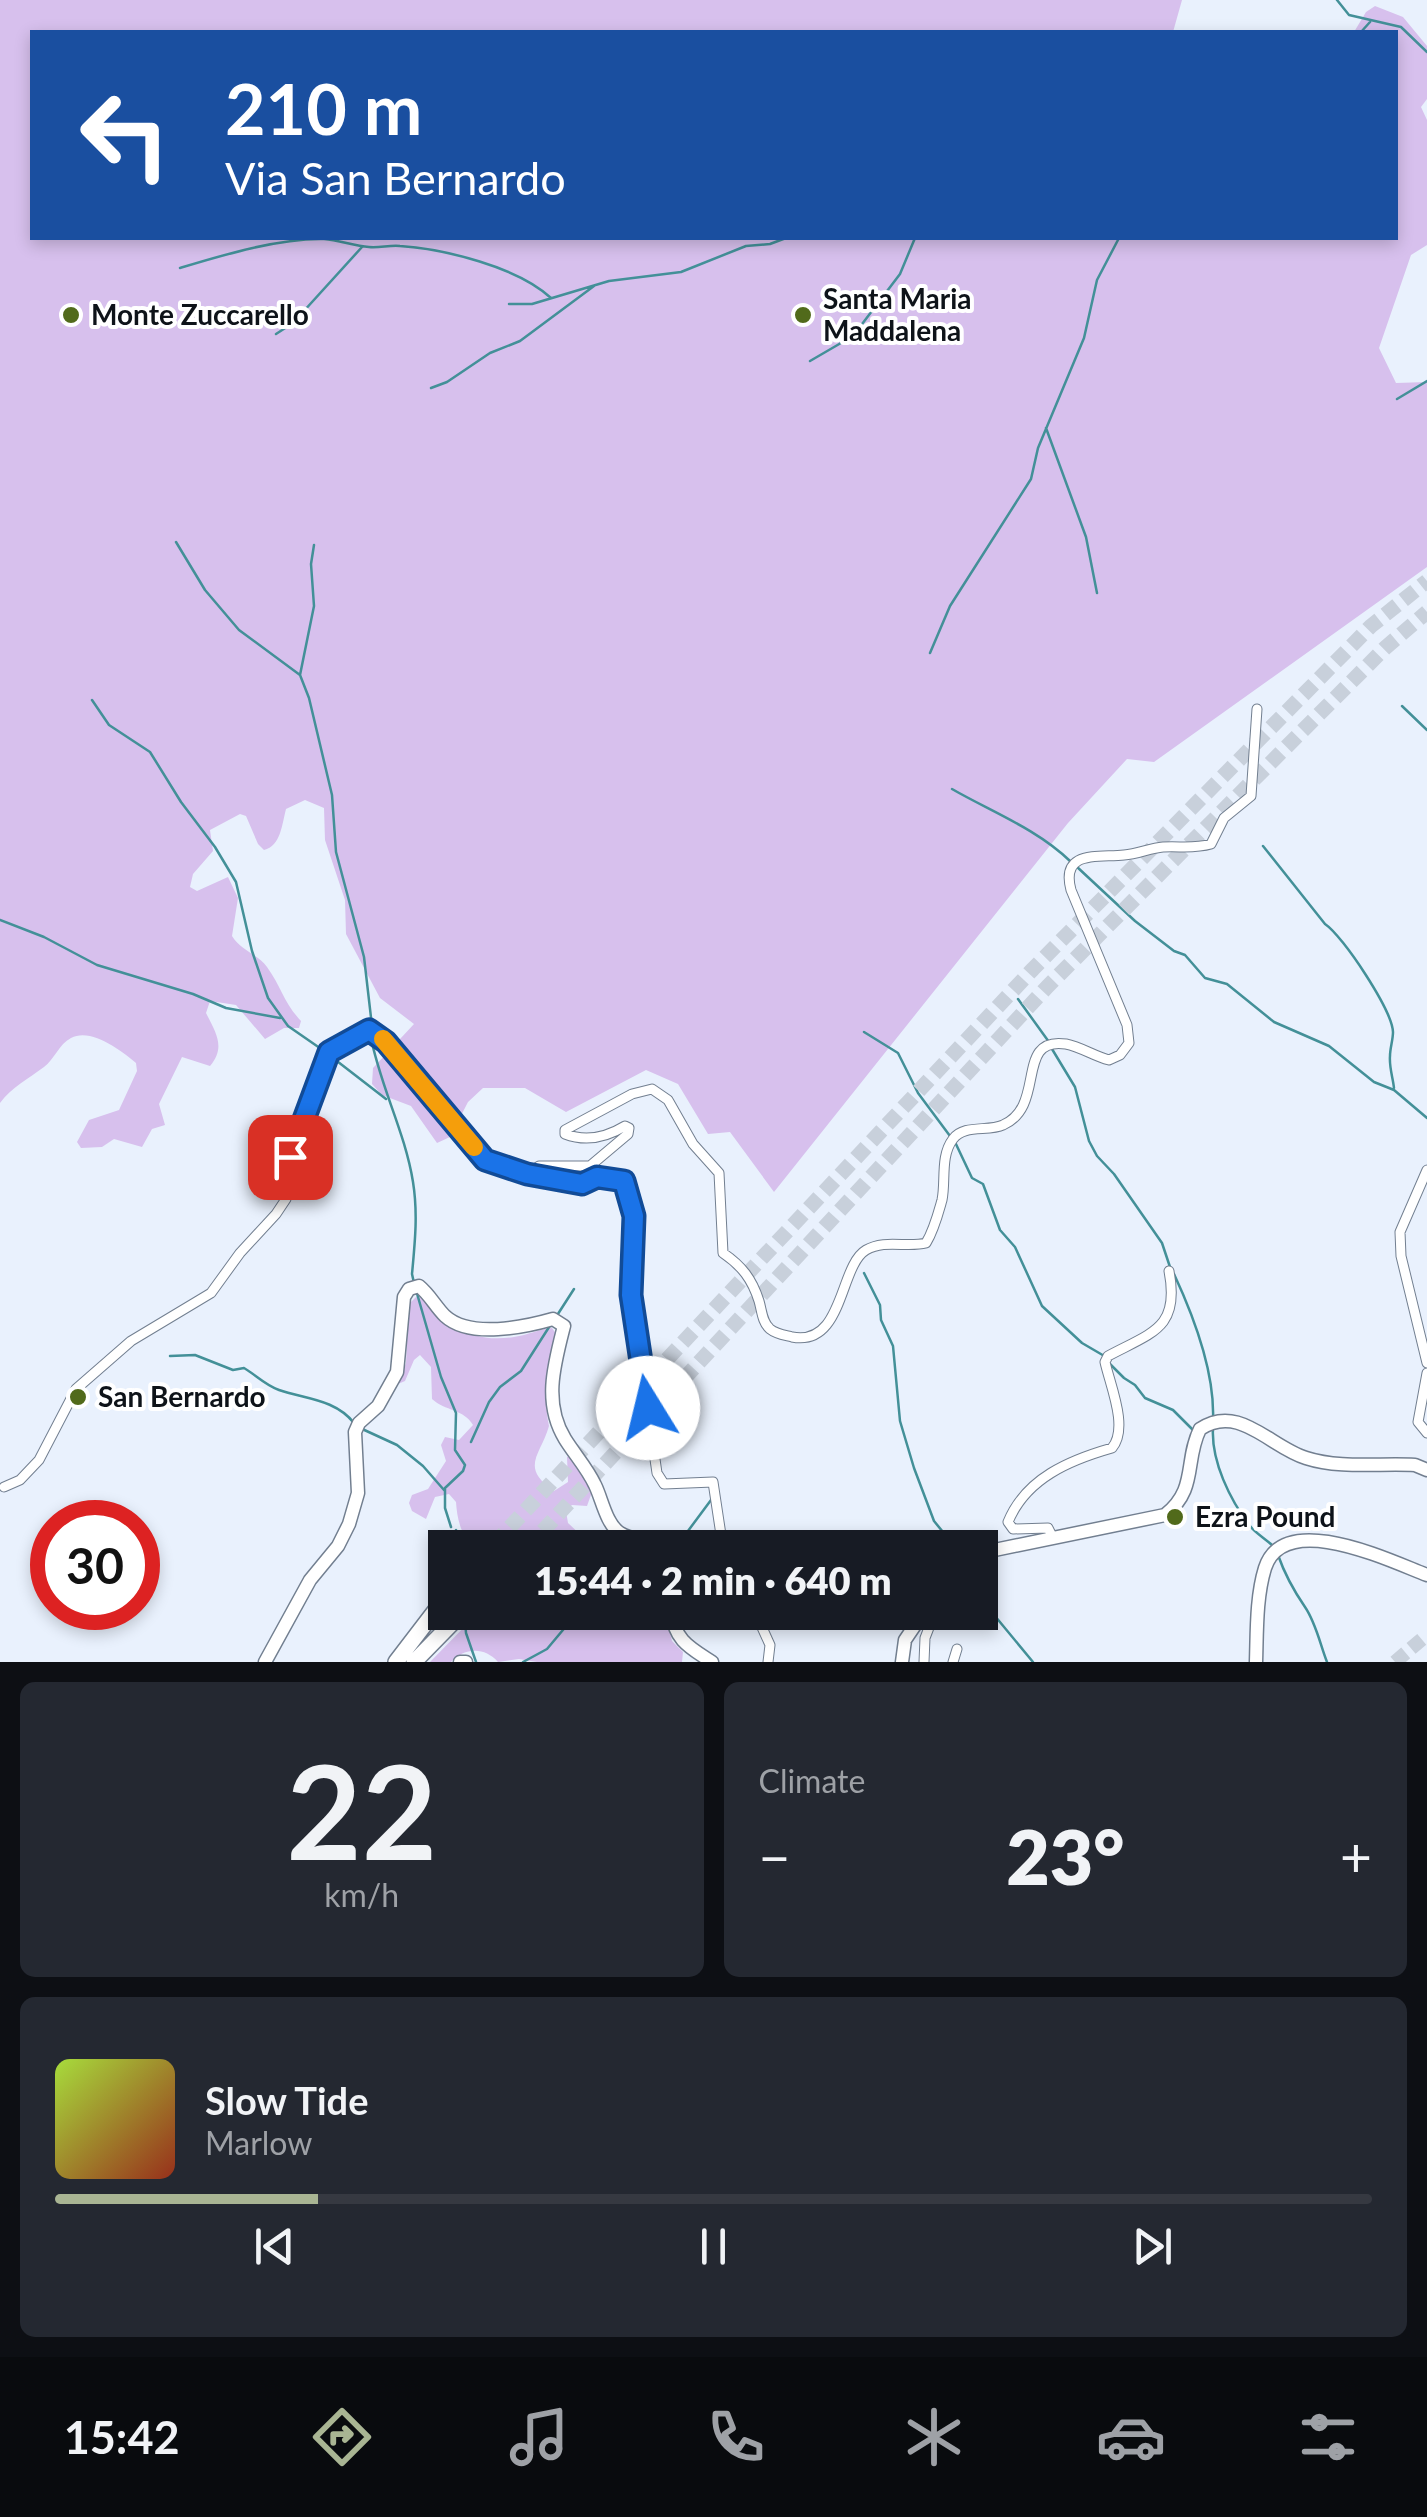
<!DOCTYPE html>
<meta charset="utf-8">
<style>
:root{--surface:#171b24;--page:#242831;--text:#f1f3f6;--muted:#9ea1a6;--line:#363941;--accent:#a9b593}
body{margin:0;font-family:Lato,sans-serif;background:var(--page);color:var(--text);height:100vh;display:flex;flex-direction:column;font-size:38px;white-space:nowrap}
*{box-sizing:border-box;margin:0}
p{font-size:32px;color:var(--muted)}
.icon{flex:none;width:55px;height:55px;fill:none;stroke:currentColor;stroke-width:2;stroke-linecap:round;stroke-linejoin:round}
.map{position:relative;height:1662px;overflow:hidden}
.details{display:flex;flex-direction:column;gap:20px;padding:20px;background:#0d0f14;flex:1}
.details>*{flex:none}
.hud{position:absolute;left:30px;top:30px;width:1368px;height:210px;border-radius:0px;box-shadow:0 5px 15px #0003;background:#1a4fa0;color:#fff;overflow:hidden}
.speed{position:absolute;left:30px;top:1500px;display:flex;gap:20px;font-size:50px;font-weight:700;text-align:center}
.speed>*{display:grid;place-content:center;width:130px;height:130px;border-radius:50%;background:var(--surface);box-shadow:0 5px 15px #0003;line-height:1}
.speed .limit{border:15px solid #d22;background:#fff;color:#111}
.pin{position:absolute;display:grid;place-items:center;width:85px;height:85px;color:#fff;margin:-42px;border-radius:20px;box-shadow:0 5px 15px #0006}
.me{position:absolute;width:110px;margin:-55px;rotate:351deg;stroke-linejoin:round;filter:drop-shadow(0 0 8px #0008)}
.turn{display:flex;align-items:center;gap:35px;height:210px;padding:0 30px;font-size:45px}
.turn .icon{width:130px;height:130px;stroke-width:2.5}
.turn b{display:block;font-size:70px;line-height:85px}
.big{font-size:75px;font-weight:800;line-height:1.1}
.details .tile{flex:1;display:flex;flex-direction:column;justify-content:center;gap:15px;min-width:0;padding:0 35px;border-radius:15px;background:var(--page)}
.details .dial{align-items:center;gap:0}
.dial b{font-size:130px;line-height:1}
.song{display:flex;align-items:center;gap:30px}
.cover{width:120px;height:120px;border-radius:15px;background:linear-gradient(135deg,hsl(80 70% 55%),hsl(10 70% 35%))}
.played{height:10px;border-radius:5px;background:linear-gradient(90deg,var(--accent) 20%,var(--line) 20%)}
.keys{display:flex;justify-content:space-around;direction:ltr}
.heat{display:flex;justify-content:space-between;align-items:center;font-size:55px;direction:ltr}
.details .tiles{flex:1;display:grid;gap:20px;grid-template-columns:1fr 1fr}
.tile:last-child{grid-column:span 2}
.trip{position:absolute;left:428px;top:1530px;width:570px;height:100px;border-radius:0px;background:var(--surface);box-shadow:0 5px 15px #0003;font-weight:800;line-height:100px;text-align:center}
.menu{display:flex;height:160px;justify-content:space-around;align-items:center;background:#090b0e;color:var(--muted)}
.menu .icon{width:70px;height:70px}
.menu .current{color:var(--accent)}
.menu b{font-size:45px;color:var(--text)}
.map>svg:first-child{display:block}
</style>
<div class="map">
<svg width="1427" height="1662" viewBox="0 0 1427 1662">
<rect width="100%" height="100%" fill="#e9f1fd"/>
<!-- green -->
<path fill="#d7c0ed" d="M 0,0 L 1182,0 L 1173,32 L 32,32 L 32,238 L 1395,238 L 1395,32 L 1354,32 L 1366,12 L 1375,6 L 1403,17 L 1427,46 L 1427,99 L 1421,107 L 1427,120 L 1427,245 L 1411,255 L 1379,348 L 1396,383 L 1427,382 L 1427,567 L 1154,762 L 1127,759 L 1068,823 L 774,1192 L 730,1132 L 708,1134 L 678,1084 L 646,1070 L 566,1112 L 525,1088 L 483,1088 L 468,1102 L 450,1137 L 437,1143 L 411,1106 L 382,1095 L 372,1084 L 373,1068 L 414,1024 L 380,998 L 346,934 L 345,900 L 325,840 L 324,808 L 305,800 L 286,809 C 282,824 281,846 264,850 L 258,844 L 246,816 L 240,814 L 210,830 L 213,851 L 193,874 L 190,887 L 197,891 L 228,877 L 238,898 L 232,936 C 241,951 258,954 267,967 C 281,986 283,1002 301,1021 L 299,1028 L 284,1028 L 265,1039 L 236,1005 L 210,1001 L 206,1013 C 216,1033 226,1047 210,1066 L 182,1057 L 159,1104 L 165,1125 L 152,1129 L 142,1147 L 114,1139 L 102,1147 L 81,1148 L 77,1142 L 89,1120 L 119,1110 L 137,1071 L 136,1063 C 122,1051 91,1027 71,1038 C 59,1044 54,1060 44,1067 C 28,1079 12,1087 0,1103 Z
M 419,1294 C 449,1323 469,1344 514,1337 C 528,1335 539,1329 552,1328 L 557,1335 C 551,1365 542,1395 549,1426 C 541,1455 519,1467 554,1491 L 568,1482 L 567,1457 L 571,1455 L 592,1492 L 587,1506 L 572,1505 L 566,1511 L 568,1523 L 584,1538 L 585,1547 L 504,1547 L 488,1542 L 475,1547 C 461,1538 457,1518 456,1502 L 449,1494 L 435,1497 L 426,1519 L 412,1511 L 409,1503 L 412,1495 L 428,1489 L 446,1461 L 441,1445 L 445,1437 L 459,1440 L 473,1425 C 464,1409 445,1411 432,1399 L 431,1367 L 420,1355 L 414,1360 L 405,1381 L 398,1384 L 406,1363 L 409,1304 Z
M 479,1612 L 665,1613 L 672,1641 L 683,1652 L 682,1662 L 537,1662 L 519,1659 L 498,1662 C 485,1647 465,1647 451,1662 L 430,1662 Z"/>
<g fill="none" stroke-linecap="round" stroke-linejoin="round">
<!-- stream -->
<path stroke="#439098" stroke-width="2.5" d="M 1337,0 L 1349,15 L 1401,27 L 1427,52
M 1361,32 L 1370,22
M 180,268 C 223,255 279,238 324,239 C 339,240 354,246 369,247 C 380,248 389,245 400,246 C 444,249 518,267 551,298
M 509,304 L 532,304 L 609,281 L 681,272 L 746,246 L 770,244 L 786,238
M 276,334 L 293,323 L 362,247
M 810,361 L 853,336 L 900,274 L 915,238
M 431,388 L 447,382 L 490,353 L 520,341 L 594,286
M 1397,399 L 1427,381
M 1046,428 L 1086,537 L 1097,593
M 176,542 L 205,590 L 239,630 L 300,675 L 309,698 L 332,795 L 336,852 L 364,957 L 372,1026
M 930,653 L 950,606 L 1031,479 L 1038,448 L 1084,338 L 1097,280 L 1119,238
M 300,675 L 314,606 L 311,564 L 314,545
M 92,700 L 109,725 L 150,752 L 181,802 L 215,847 L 236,882 L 252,951 L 268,998 L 288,1026 L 327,1053
M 1402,706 L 1427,730
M 952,789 C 992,812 1037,829 1070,861
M 1263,846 L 1325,924 C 1343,936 1392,1010 1393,1032 C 1393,1040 1390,1048 1390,1056 C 1389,1067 1393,1078 1394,1088
M 1076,866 L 1135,921 L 1174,951 L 1185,955 L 1205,978 L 1227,984 L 1274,1022 L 1329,1046 L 1374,1082 L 1394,1090 L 1427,1118
M 0,920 L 44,937 L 97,965 L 193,994 L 226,1008 L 280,1018
M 1018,999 L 1049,1042
M 864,1032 L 898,1053 L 918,1093 L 950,1136
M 370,1033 C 379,1084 405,1131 413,1182 C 418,1213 415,1242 412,1274 L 414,1283
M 1052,1049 L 1075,1087 L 1089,1141 L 1097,1156 L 1114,1174 L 1162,1243 L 1170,1267
M 333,1058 L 386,1099
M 955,1142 L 972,1178 L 983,1184 L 1000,1230 L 1015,1247 L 1042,1306 L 1082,1343 L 1106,1357
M 864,1273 L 880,1305 L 881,1320 L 893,1346 L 900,1421 L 914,1468 L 934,1521 L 956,1548
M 1174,1274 C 1194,1317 1215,1372 1213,1420
M 416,1290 L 441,1377 L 456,1413 L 455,1450 L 465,1465 L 463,1471 L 445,1488 L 445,1508 L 451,1527
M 556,1317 L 574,1289
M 170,1356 L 195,1355 L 233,1370 L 244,1368 C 256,1375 265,1385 279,1390 C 305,1399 335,1399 354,1423
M 1110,1364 L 1124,1378 L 1135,1385 L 1145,1398 L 1173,1410 L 1195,1432
M 360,1428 L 397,1445 L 423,1466 L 444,1490
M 1213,1428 C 1211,1461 1230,1500 1250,1526 C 1256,1534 1268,1540 1275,1548
M 471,1442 L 489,1402 L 500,1387 L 521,1371 L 551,1324
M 456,1530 L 466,1548
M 670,1546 L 685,1535 L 711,1500
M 1278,1555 C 1285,1575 1294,1591 1305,1607 C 1316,1623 1320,1644 1327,1662
M 980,1587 L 990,1610 L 1033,1662
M 465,1620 L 466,1633 L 476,1662
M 523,1662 L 547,1649 L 578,1612"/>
<!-- primary-tunnel -->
<path stroke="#c8d0db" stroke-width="14" stroke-dasharray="14 7" stroke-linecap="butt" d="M 1395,1662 L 1427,1635"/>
<!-- highway-tunnel -->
<path stroke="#c8d0db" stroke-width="15" stroke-dasharray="15 8" stroke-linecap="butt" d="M 494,1544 L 1033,969 L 1371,626 L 1427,581
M 527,1548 L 1047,987 L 1385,648 L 1427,612"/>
<defs>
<path id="street" d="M 1427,1170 L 1400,1232 L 1401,1256 L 1427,1363
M 527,1174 L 539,1166 L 590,1166 L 628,1134 L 629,1128 L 625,1126 C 607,1137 586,1142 565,1134 L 565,1130 L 632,1094 L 652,1089 L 668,1100 L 693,1144 L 719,1173 L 723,1253 C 742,1266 752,1279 759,1301 C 762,1311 762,1322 770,1329 C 776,1334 784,1335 792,1337 C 844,1347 839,1266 866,1250 C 885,1239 907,1248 926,1243 C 934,1230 938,1214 942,1200 C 946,1181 940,1156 953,1139 C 964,1124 988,1132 1003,1125 C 1047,1106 1014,1036 1066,1044 C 1081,1047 1094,1056 1109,1060 L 1120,1055 L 1129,1043 L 1127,1025 L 1071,890 C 1060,849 1100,858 1124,855 C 1138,854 1150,848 1163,847 C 1181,846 1194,849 1211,844 L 1224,818 L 1251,796 L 1257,709
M 1427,1373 L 1418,1422 L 1427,1433
M 4,1487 L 20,1480 L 39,1460 L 76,1389 L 131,1341 L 211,1293 L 240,1253 L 276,1214 L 286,1199 L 290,1157 L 329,1053 L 369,1030 L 386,1041 L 485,1160 L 527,1174 L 582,1184 L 597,1177 L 624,1181 L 634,1216 L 631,1295 L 657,1473 L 664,1484 L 713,1482 L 723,1548
M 1053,1538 L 1048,1528 L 1013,1529 L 1008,1522 C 1026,1478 1070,1460 1112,1448 C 1129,1428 1110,1385 1105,1362 L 1108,1356 C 1153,1332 1180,1328 1169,1271
M 755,1612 L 770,1645 L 768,1662
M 924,1662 L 925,1638 L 935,1612
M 953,1662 L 957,1649"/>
<path id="secondary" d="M 980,1553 L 1165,1515 C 1198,1489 1184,1461 1200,1429 C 1239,1403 1270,1447 1306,1458 C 1340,1469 1380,1463 1415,1465 L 1427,1470
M 673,1612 C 672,1639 692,1649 712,1662
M 265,1662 L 310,1580 L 338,1546 L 349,1524 L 358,1493 L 355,1432 L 359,1423 L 378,1406 L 397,1372 L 404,1297 L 409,1289 L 419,1286 C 430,1295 435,1306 445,1316 C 470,1339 525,1327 553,1319 L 564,1326 C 554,1365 543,1403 565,1439 C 575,1455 587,1468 595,1485 C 602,1499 606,1524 620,1533 C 633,1542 651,1537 664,1548
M 460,1662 L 466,1662
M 902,1662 L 905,1640 L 924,1612
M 1256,1662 C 1257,1632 1256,1597 1265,1568 C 1284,1509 1390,1561 1427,1575"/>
<path id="highway" d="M 491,1548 L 494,1544
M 396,1662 L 445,1598
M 414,1662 L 463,1612"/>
</defs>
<!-- street casing -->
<use href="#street" stroke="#727f90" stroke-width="11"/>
<!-- secondary casing -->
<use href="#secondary" stroke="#727f90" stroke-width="15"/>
<!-- highway casing -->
<use href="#highway" stroke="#727f90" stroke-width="18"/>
<!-- street -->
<use href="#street" stroke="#fff" stroke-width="9"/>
<!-- secondary -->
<use href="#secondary" stroke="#fff" stroke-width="12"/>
<!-- highway -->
<use href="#highway" stroke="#fff" stroke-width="15"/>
</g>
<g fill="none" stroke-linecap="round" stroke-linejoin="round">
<defs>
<path id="route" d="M 290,1157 L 329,1052 L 369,1030 L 386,1042 L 485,1160 L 527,1174 L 582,1184 L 597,1177 L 624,1181 L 634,1216 L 631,1295 L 648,1408"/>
</defs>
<!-- route casing -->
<use href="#route" stroke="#114b97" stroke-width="25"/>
<!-- route -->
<use href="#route" stroke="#1a73e8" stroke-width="18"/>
<!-- slow -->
<path stroke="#f59e0b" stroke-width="18" d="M 383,1039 L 474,1147"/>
</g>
<!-- markers -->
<g fill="#516a1b" stroke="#fff" stroke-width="4">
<circle cx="71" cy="315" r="10"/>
<circle cx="803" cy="315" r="10"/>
<circle cx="78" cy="1397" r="10"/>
<circle cx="1175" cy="1517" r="10"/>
</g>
<g text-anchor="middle" stroke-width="8" stroke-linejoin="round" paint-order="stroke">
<!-- poi labels -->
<g font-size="28" font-weight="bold" fill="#0e1319" stroke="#fff" text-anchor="start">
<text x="823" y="309">Santa Maria<tspan x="823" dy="32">Maddalena</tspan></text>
<text x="91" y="325">Monte Zuccarello</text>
<text x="98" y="1407">San Bernardo</text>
<text x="1195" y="1527">Ezra Pound</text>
</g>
</g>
</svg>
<div class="speed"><div class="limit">30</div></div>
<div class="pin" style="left:290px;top:1157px;background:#d93025"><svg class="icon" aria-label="arrive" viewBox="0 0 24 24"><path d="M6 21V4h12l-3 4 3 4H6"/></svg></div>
<svg class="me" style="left:648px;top:1408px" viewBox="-20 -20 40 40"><circle r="19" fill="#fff"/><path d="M0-13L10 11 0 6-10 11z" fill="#1a73e8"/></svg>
<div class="trip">15:44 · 2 min · 640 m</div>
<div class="hud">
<div class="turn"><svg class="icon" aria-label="left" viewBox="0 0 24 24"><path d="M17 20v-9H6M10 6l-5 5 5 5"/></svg><div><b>210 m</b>Via San Bernardo</div></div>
</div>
</div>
<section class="details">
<div class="tiles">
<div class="tile dial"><b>22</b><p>km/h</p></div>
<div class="tile"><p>Climate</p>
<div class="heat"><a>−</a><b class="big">23°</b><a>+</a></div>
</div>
<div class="tile">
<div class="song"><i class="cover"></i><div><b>Slow Tide</b><p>Marlow</p></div></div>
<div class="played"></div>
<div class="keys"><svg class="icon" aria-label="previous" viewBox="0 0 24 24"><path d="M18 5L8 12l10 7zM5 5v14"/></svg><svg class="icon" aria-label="pause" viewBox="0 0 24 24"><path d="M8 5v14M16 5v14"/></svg><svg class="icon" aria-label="next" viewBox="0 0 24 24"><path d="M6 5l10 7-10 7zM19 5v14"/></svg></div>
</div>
</div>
</section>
<nav class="menu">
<b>15:42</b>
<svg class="icon current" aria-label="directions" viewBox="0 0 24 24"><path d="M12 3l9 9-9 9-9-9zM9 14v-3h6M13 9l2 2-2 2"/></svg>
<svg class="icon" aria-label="music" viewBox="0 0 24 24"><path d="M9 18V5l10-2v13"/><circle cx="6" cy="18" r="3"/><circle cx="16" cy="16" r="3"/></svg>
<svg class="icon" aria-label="phone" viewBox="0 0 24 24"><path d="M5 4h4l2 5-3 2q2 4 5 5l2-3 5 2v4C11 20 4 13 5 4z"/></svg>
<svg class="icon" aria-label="climate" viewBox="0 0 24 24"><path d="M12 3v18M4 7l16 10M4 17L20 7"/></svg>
<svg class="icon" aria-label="car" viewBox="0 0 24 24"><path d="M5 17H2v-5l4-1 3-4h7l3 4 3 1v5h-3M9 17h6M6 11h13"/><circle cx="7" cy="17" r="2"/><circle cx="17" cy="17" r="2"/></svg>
<svg class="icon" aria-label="filters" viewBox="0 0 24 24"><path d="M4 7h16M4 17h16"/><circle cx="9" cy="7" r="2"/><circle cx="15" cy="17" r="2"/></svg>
</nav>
